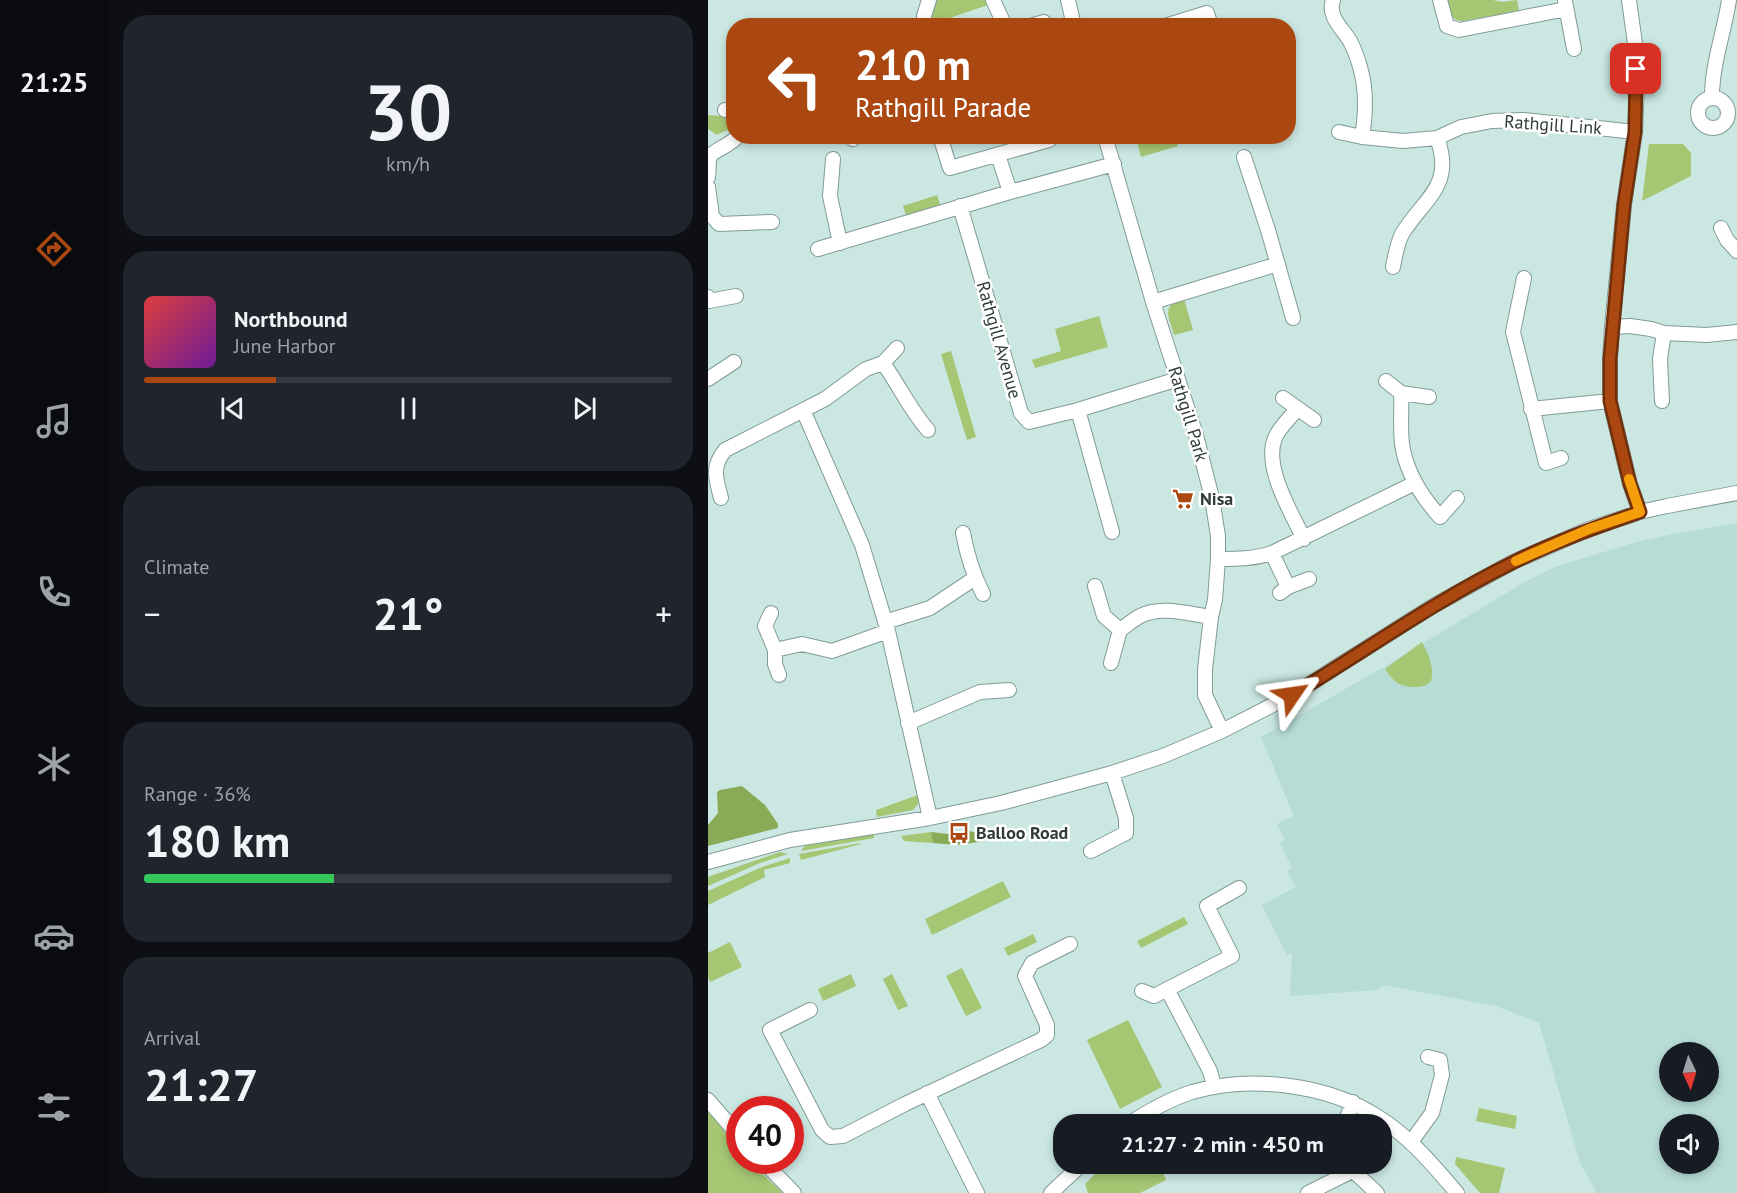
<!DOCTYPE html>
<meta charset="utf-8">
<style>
:root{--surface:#171b24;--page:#20242c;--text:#f1f3f6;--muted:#9ea1a6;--line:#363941;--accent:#ab4811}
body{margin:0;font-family:"PT Sans",sans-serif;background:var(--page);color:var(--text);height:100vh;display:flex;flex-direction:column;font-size:22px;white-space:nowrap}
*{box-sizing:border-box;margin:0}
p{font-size:20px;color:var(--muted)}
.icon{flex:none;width:33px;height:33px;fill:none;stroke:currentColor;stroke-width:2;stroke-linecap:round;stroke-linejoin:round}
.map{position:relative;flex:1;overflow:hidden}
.details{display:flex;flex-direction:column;gap:15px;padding:15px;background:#0d0f14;width:600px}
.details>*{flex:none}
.hud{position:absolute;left:18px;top:18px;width:570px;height:126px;border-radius:24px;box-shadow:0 3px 9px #0003;background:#ab4811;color:#fff;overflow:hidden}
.needle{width:39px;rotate:176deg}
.buttons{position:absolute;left:951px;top:1042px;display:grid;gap:12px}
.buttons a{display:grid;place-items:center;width:60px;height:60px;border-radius:50%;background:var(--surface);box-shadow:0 3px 9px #0003;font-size:30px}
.speed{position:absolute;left:18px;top:1096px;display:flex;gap:12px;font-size:30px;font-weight:700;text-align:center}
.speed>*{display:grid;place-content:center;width:78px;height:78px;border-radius:50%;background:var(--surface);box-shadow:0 3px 9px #0003;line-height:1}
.speed .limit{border:9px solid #d22;background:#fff;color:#111}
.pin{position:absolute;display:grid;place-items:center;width:51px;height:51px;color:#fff;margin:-26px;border-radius:12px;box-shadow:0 3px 9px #0006}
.me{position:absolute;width:66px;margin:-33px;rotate:58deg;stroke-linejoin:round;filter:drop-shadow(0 0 4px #0008)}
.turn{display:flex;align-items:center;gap:21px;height:126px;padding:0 30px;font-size:27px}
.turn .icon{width:78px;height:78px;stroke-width:2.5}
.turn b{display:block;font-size:42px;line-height:51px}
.big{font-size:45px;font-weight:700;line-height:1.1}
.details .card{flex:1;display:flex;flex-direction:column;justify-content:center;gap:9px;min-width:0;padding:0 21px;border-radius:24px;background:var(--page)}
.details .dial{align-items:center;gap:0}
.dial b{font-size:78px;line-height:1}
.song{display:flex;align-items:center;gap:18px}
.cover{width:72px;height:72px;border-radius:9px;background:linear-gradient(135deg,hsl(0 70% 55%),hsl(280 70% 35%))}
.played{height:6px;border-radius:3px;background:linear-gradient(90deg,var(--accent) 25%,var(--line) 25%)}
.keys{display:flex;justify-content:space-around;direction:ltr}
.heat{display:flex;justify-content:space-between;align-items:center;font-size:33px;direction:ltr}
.charge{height:9px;border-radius:4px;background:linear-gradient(90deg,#34c759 36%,var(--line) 0)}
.trip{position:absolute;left:345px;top:1114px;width:339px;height:60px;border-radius:24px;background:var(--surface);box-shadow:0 3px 9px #0003;font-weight:700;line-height:60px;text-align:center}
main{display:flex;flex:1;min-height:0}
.dock{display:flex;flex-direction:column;width:108px;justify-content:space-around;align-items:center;background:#090b0e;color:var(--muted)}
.dock .icon{width:42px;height:42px}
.dock .current{color:var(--accent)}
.dock b{font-size:27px;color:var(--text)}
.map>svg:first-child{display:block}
</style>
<main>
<nav class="dock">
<b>21:25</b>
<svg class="icon current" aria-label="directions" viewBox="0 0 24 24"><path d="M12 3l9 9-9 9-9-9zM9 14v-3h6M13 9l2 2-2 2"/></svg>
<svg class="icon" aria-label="music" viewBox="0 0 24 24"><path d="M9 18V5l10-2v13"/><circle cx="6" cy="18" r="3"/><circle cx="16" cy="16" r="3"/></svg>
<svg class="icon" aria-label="phone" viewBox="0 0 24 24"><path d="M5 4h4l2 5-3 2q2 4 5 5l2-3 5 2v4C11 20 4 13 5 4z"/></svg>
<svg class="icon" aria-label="climate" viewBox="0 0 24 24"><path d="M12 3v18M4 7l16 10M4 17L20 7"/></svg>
<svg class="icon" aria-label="car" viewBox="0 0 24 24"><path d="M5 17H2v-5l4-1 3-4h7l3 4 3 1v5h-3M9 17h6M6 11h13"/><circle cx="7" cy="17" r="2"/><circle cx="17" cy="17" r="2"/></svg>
<svg class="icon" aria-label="filters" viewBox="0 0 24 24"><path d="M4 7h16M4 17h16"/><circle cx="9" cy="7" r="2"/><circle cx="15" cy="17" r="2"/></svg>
</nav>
<section class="details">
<div class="card dial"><b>30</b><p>km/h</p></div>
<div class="card">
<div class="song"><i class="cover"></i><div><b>Northbound</b><p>June Harbor</p></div></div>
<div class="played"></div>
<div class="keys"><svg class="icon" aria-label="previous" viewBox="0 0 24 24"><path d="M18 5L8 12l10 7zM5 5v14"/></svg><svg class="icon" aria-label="pause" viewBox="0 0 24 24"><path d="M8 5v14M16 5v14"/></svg><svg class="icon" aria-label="next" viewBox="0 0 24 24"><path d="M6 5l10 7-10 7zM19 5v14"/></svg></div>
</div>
<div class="card"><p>Climate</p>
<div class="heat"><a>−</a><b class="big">21°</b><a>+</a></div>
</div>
<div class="card"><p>Range · 36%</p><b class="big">180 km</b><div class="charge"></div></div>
<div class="card"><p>Arrival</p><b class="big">21:27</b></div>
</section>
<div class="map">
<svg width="1029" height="1193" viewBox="0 0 1029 1193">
<rect width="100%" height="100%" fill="#cae7e1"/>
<!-- built -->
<path fill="#b7dcd5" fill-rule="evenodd" d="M 1029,523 L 1029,1193 L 889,1193 L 872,1163 L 831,1023 L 788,1006 L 676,985 L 670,990 L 582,996 L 584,953 L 579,955 L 554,905 L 588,887 L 579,871 L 584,868 L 572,843 L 577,840 L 569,824 L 586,816 L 553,737 L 676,667 L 815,583 L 847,567 L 925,543 L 959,535 ZM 962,1053 L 1000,1053 L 1000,1092 L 962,1092 ZM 962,1125 L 1000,1125 L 1000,1164 L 962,1164 Z"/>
<!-- green -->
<path fill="#a5c673" d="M 229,0 L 281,0 L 283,4 L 221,25 L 222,14 Z
M 739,0 L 785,0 L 794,2 L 809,0 L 811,11 L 754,21 L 748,20 L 744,16 Z
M 0,115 L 24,117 L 26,119 L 25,133 L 24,136 L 19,130 L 9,135 L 0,129 Z
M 428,137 L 467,137 L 470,146 L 433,157 Z
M 941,144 L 975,144 L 983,153 L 983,176 L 934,201 Z
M 229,195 L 233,208 L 199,218 L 195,206 Z
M 476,299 L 485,330 L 466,335 C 461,316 452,306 476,299 Z
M 391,316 L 400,347 L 327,368 L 324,360 L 353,351 L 347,329 Z
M 243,351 L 268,437 L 259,440 L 233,354 Z
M 714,642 C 720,654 727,667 723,681 C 719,685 717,686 710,687 C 694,688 686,683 677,669 Z
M 210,795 L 211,803 L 205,810 L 169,817 L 168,810 Z
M 223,832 L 225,843 L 196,841 L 193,836 Z
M 166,834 L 166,838 L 93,851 L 98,844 Z
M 153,843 L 153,844 L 93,860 L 91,854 Z
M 72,852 L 80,854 L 52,863 L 0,886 L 0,877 Z
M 82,858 L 82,863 L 56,870 L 57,877 L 0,905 L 0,891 L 54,867 Z
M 295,881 L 303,897 L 224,935 L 217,919 Z
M 476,917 L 480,924 L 433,948 L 429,941 Z
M 325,934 L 329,942 L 300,956 L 296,948 Z
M 22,942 L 34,967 L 2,982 L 0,977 L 0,953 Z
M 254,968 L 274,1008 L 258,1016 L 238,976 Z
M 143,974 L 148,986 L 115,1001 L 110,989 Z
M 184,974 L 200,1006 L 190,1010 L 175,979 Z
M 420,1020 L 454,1087 L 412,1109 L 379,1040 Z
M 771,1108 L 809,1116 L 807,1129 L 768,1121 Z
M 0,1110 L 31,1151 L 32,1161 L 40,1161 L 75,1193 L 0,1193 Z
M 748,1157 L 797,1168 L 791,1193 L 772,1193 L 747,1164 Z
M 397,1164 L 451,1164 L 458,1180 L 432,1193 L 380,1193 L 377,1184 Z"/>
<!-- forest -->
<path fill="#89aa56" d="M 34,786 L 57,805 L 70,824 L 70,828 L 0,846 L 0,825 L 10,813 L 9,792 L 12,790 Z
M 260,831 L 272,833 L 276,835 L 277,841 L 249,845 L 225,843 L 223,832 L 249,835 Z"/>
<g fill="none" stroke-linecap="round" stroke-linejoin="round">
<defs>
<path id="minor" d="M 285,0 L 297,26
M 360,0 L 366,26
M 625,0 C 619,16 634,28 642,41 C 646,49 650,59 652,67 C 659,90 658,113 654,137
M 732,0 L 739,26 L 751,30 L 858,9
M 921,0 L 928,51 L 929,86 L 927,132 L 916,205 L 904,327 L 902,359 L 902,401 L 922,484 L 932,512
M 857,1 L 866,49
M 217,26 L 216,16 L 221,0
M 322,26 L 336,22
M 457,26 L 499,13 L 503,26
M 1004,97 C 1004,64 1016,33 1021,0
M990 113a15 15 0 1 1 30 0a15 15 0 1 1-30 0Z
M 17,110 L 26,110
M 631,132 L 654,137 L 695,141 L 729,138 L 753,127 L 784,121 L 816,120 L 927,132
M 144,136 L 145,139
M 232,136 L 242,168 L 341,140
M 397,136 L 445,302 L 488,435 L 504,498 L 510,536 L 510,559 L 507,600 L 503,617 L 497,669 L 497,695 L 514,731
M 290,155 L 302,192
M 536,157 L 560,230 L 585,318
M 125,159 L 122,196 L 132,243
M 0,177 C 1,171 0,162 2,157 C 4,151 23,145 30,136
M 0,187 L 4,216 L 11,224 L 64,222
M 252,206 L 313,413 L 321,422 L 370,410 L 470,379
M 1013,228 L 1019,240 L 1029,251
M 110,249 L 302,192 L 406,164
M 685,267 C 687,256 689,244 694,234 C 716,198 747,186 729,138
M 816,278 L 805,332 L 838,463 L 853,458
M 0,297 L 1,301 L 28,296
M 445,302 L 570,264
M 904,327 L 922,326 L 943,329 L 956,333 L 999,335 L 1029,332
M 175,363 C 191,385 202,410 220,430
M 0,379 L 26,362
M 678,381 L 693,393 L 721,397
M 693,393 C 694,409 692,427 694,444 C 698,472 714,497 732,517 L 749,498
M 575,398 L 606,420
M 954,401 L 952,359 L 956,333
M 589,409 C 583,417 570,429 567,438 C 555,467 584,514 596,539
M 823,409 L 902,401
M 95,410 L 154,545 L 180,631 L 222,818
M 370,410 L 404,532
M 13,498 C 8,478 3,468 17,450 L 117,399 L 158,369 L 175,363 L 189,348
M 255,533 C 259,555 265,574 275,594
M 564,553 L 580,587
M 510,559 C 529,559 546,559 564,553 L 707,483
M 387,586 L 396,616 L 412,630
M 572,593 L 580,587 L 601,579
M 63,613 L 57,626 L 67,650 L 67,664 L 71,675
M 177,622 L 222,608 L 267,578
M 67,650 L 94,644 L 124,651 L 180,631
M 403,663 L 412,630 C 419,625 425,620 432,616 C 453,605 481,614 503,617
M 200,723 L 272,692 L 301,690
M 383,851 L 418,833 L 418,818 L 404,773
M 0,862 L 82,840 L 222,818 L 293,803 L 404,773 L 455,756 L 514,731 L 584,695 L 725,606 L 805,562 L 881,529 L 932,512 L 959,506 L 1029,493
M 459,989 L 502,1071 L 506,1086
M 434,991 L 446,996 L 524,956 L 499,906 L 531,888
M 102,1010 L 62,1030 L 114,1130 L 122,1137 L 135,1136 L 197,1104 L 333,1040 L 339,1035 L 339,1025 L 317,976 L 324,963 L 362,944
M 219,1093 L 269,1193
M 0,1100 L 32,1137
M 419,1125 C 439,1112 462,1099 484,1092 C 543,1075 619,1084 670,1117 C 702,1137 725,1165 749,1193
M 636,1125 L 645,1102
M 703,1142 L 724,1113 L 734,1075 L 732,1060 L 720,1057
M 55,1161 L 86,1193
M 640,1166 L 669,1193
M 343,1193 L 374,1164
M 600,1193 L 644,1171"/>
</defs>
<!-- minor casing -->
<use href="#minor" stroke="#819b96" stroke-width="16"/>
<!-- minor -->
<use href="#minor" stroke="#fff" stroke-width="14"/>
</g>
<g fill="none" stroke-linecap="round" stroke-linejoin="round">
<defs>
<path id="route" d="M 584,695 C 657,651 727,601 804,563 C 845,542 889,527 932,512 L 922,484 L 902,401 L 902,359 L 916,205 L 927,132 L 928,69"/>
</defs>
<!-- route casing -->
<use href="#route" stroke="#6f2f0b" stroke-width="15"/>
<!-- route -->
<use href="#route" stroke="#ab4811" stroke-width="10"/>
<!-- slow -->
<path stroke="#f59e0b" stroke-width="10" d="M 808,561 L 881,529 L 932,512 L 921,479"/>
</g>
<!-- icons -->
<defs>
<symbol id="supermarket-bare" viewBox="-9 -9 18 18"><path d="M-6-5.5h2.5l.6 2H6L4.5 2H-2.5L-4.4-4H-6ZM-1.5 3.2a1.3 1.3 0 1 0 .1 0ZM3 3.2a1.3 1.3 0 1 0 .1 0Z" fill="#ab4811" stroke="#fff" stroke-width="2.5" paint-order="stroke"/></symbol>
<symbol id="bus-bare" viewBox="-9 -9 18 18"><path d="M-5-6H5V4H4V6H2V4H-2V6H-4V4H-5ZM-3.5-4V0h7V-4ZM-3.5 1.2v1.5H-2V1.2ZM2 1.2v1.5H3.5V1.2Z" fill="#ab4811" stroke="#fff" stroke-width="2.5" paint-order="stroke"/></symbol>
</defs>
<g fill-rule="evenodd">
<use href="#supermarket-bare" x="460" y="484" width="30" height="30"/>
<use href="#bus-bare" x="236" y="818" width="30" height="30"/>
</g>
<g text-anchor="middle" stroke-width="5" stroke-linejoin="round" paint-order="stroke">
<!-- street labels -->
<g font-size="18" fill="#313c3a" stroke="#fff">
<text transform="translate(845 125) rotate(4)" y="6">Rathgill Link</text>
<text transform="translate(291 340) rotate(74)" y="6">Rathgill Avenue</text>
<text transform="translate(480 414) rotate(73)" y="6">Rathgill Park</text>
</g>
<!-- poi labels -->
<g font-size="18" font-weight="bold" fill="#313c3a" stroke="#fff" text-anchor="start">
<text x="492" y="505">Nisa</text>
<text x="268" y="839">Balloo Road</text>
</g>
</g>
</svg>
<div class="buttons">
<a><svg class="needle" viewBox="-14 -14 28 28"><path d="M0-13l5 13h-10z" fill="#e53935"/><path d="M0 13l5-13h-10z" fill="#9ea1a6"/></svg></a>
<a><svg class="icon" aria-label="sound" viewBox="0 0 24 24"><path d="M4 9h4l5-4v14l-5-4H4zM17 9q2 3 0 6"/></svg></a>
</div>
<div class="speed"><div class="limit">40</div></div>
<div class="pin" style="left:928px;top:69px;background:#d93025"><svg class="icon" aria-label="arrive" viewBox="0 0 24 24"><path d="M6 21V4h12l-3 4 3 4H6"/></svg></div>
<svg class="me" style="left:584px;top:695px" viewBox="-20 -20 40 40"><path d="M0-17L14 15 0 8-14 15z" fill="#ab4811" stroke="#fff" stroke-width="4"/></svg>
<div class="trip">21:27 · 2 min · 450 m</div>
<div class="hud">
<div class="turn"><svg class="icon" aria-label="left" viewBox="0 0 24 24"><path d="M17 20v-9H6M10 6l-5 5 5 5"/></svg><div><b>210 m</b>Rathgill Parade</div></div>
</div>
</div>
</main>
